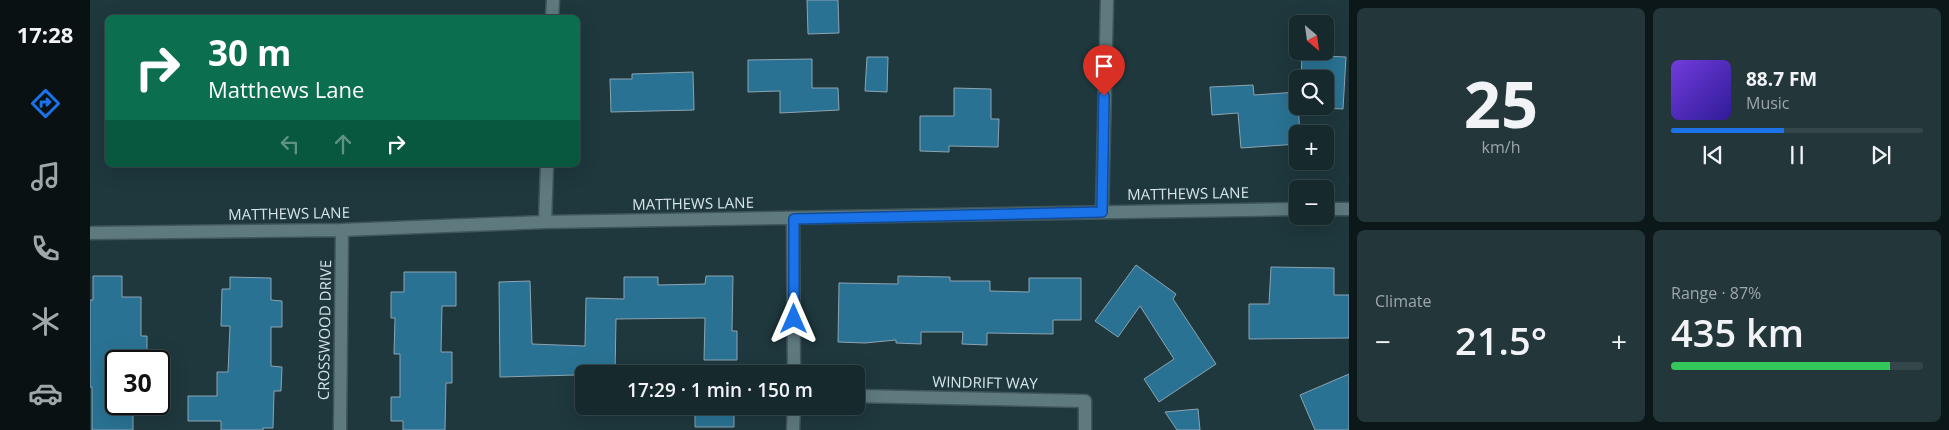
<!DOCTYPE html>
<meta charset="utf-8">
<style>
:root{--surface:#162a2e;--page:#23363a;--text:#f1f3f6;--muted:#9ea7aa;--line:#35464a;--accent:#1a73e8}
body{margin:0;font-family:"Open Sans",sans-serif;background:var(--page);color:var(--text);height:100vh;display:flex;flex-direction:column;font-size:19px;white-space:nowrap}
*{box-sizing:border-box;margin:0}
p{font-size:16px;color:var(--muted)}
.icon{flex:none;width:28px;height:28px;fill:none;stroke:currentColor;stroke-width:2;stroke-linecap:round;stroke-linejoin:round}
.map{position:relative;flex:1;overflow:hidden}
.panel{display:flex;flex-direction:column;gap:8px;padding:8px;background:#0c1719;width:600px}
.panel>*{flex:none}
.banner{position:absolute;left:15px;top:15px;width:475px;height:152px;border-radius:8px;box-shadow:0 5px 20px #0002,0 0 0 1px var(--line);background:#0b6e4f;color:#fff;overflow:hidden}
.needle{width:32px;rotate:151deg}
.controls{position:absolute;left:1199px;top:15px;display:grid;gap:10px}
.controls a{display:grid;place-items:center;width:45px;height:45px;border-radius:8px;background:var(--surface);box-shadow:0 5px 20px #0002,0 0 0 1px var(--line);font-size:25px}
.speed{position:absolute;left:15px;top:350px;display:flex;gap:10px;font-size:25px;font-weight:700;text-align:center}
.speed>*{display:grid;place-content:center;width:65px;height:65px;border-radius:50%;background:var(--surface);box-shadow:0 5px 20px #0002,0 0 0 1px var(--line);line-height:1}
.speed .limit{border:2px solid #111;border-radius:8px;background:#fff;color:#111}
.pin{position:absolute;display:grid;place-items:center;width:42px;height:42px;color:#fff;margin:-51px -21px;border-radius:50% 50% 50% 0;rotate:-45deg;box-shadow:0 0 5px #0007}
.pin .icon{rotate:45deg}
.me{position:absolute;width:55px;margin:-28px;rotate:0deg;stroke-linejoin:round;filter:drop-shadow(0 0 4px #0008)}
.turn{display:flex;align-items:center;gap:18px;height:105px;padding:0 20px;font-size:22px}
.turn .icon{width:65px;height:65px;stroke-width:2.5}
.turn b{display:block;font-size:35px;line-height:42px}
.lanes{display:flex;align-items:center;height:48px;padding:0 20px;background:#0003;justify-content:center;gap:25px;direction:ltr}
.lanes .off{opacity:.35}
.big{font-size:38px;font-weight:600;line-height:1.1}
.panel .card{flex:1;display:flex;flex-direction:column;justify-content:center;gap:8px;min-width:0;padding:0 18px;border-radius:8px;background:var(--page)}
.panel .dial{align-items:center;gap:0}
.dial b{font-size:65px;line-height:1}
.song{display:flex;align-items:center;gap:15px}
.cover{width:60px;height:60px;border-radius:8px;background:linear-gradient(135deg,hsl(260 70% 55%),hsl(250 70% 35%))}
.played{height:5px;border-radius:2px;background:linear-gradient(90deg,var(--accent) 45%,var(--line) 45%)}
.keys{display:flex;justify-content:space-around;direction:ltr}
.heat{display:flex;justify-content:space-between;align-items:center;font-size:28px;direction:ltr}
.charge{height:8px;border-radius:4px;background:linear-gradient(90deg,#34c759 87%,var(--line) 0)}
.panel .tiles{flex:1;display:grid;gap:8px;grid-template-columns:repeat(2,1fr)}
.trip{position:absolute;left:485px;top:365px;width:290px;height:50px;border-radius:8px;background:var(--surface);box-shadow:0 5px 20px #0002,0 0 0 1px var(--line);font-weight:600;line-height:50px;text-align:center}
main{display:flex;flex:1;min-height:0}
.tab-bar{display:flex;flex-direction:column;width:90px;justify-content:space-around;align-items:center;background:#091112;color:var(--muted)}
.tab-bar .icon{width:35px;height:35px}
.tab-bar .on{color:var(--accent)}
.tab-bar b{font-size:22px;color:var(--text)}
.map>svg:first-child{display:block}
</style>
<main>
<nav class="tab-bar">
<b>17:28</b>
<svg class="icon on" aria-label="directions" viewBox="0 0 24 24"><path d="M12 3l9 9-9 9-9-9zM9 14v-3h6M13 9l2 2-2 2"/></svg>
<svg class="icon" aria-label="music" viewBox="0 0 24 24"><path d="M9 18V5l10-2v13"/><circle cx="6" cy="18" r="3"/><circle cx="16" cy="16" r="3"/></svg>
<svg class="icon" aria-label="phone" viewBox="0 0 24 24"><path d="M5 4h4l2 5-3 2q2 4 5 5l2-3 5 2v4C11 20 4 13 5 4z"/></svg>
<svg class="icon" aria-label="climate" viewBox="0 0 24 24"><path d="M12 3v18M4 7l16 10M4 17L20 7"/></svg>
<svg class="icon" aria-label="car" viewBox="0 0 24 24"><path d="M5 17H2v-5l4-1 3-4h7l3 4 3 1v5h-3M9 17h6M6 11h13"/><circle cx="7" cy="17" r="2"/><circle cx="17" cy="17" r="2"/></svg>
</nav>
<div class="map">
<svg width="1259" height="430" viewBox="0 0 1259 430">
<rect width="100%" height="100%" fill="#1e383d"/>
<!-- building -->
<path fill="#2a7293" stroke="#8ca4b2" d="M 717,0 L 748,0 L 749,33 L 718,34 Z
M 1212,55 L 1256,57 L 1253,109 L 1210,107 L 1235,106 L 1235,79 L 1211,79 Z
M 777,57 L 798,57 L 797,92 L 775,91 Z
M 722,59 L 722,88 L 748,88 L 749,110 L 690,113 L 690,91 L 658,92 L 658,60 Z
M 603,72 L 604,110 L 521,112 L 520,79 L 542,79 L 542,74 Z
M 1163,85 L 1164,95 L 1207,92 L 1210,134 L 1208,134 L 1208,144 L 1151,148 L 1148,113 L 1122,115 L 1120,87 Z
M 864,88 L 901,89 L 901,119 L 909,119 L 908,147 L 859,146 L 859,152 L 830,151 L 830,116 L 864,116 Z
M 1046,265 L 1086,294 L 1083,299 L 1126,364 L 1069,402 L 1054,379 L 1084,359 L 1050,306 L 1028,337 L 1005,321 Z
M 1181,267 L 1244,268 L 1244,295 L 1259,295 L 1259,338 L 1159,339 L 1159,304 L 1179,304 Z
M 314,272 L 366,272 L 366,306 L 352,306 L 351,352 L 362,352 L 362,383 L 356,383 L 355,430 L 313,430 L 313,421 L 301,421 L 301,397 L 310,397 L 310,354 L 304,354 L 305,318 L 301,318 L 301,292 L 314,292 Z
M 3,276 L 32,276 L 32,297 L 51,297 L 51,336 L 57,336 L 57,361 L 26,361 L 26,404 L 43,404 L 43,430 L 2,430 L 2,387 L 0,387 L 0,300 L 3,300 Z
M 616,276 L 643,276 L 642,331 L 647,331 L 647,360 L 614,360 L 615,318 L 526,319 L 525,374 L 410,377 L 409,282 L 440,281 L 442,344 L 495,346 L 496,298 L 534,299 L 534,277 L 568,277 L 568,285 L 615,284 Z
M 808,276 L 860,277 L 860,281 L 900,281 L 900,291 L 939,292 L 939,278 L 991,278 L 991,320 L 963,320 L 963,334 L 897,333 L 897,345 L 872,344 L 873,332 L 831,332 L 831,344 L 806,343 L 806,340 L 775,343 L 748,342 L 749,283 L 808,284 Z
M 140,277 L 181,278 L 181,300 L 192,301 L 192,327 L 181,327 L 181,366 L 192,367 L 191,391 L 184,391 L 183,428 L 173,428 L 173,430 L 131,430 L 131,421 L 98,421 L 98,396 L 127,396 L 127,372 L 138,372 L 140,326 L 131,326 L 132,289 L 140,289 Z
M 1259,374 L 1259,430 L 1225,430 L 1210,395 Z
M 605,406 L 644,406 L 644,427 L 605,427 Z
M 1108,409 L 1110,430 L 1087,430 L 1075,412 Z"/>
<g fill="none" stroke-linecap="round" stroke-linejoin="round">
<defs>
<path id="minor" d="M 462,18 L 463,0
M 1235,209 L 1259,209
M 1012,212 L 1017,0
M 703,219 L 704,374
M 455,222 L 457,165
M 0,233 L 252,230 L 455,222 L 1208,209
M 766,396 L 995,401 L 995,430
M 250,430 L 252,230
M 703,430 L 704,406"/>
</defs>
<!-- minor casing -->
<use href="#minor" stroke="#40565b" stroke-width="15"/>
<!-- minor -->
<use href="#minor" stroke="#5e7a7f" stroke-width="12"/>
</g>
<g fill="none" stroke-linecap="round" stroke-linejoin="round">
<defs>
<path id="route" d="M 704,319 L 704,219 L 1012,212 L 1014,96"/>
</defs>
<!-- route casing -->
<use href="#route" stroke="#114b97" stroke-width="12"/>
<!-- route -->
<use href="#route" stroke="#1a73e8" stroke-width="9"/>
</g>
<g text-anchor="middle" stroke-width="5" stroke-linejoin="round" paint-order="stroke">
<!-- street labels -->
<g font-size="15" fill="#d6e5e8" stroke="#1e383d">
<text transform="translate(1098 194) rotate(-1)" y="5">MATTHEWS LANE</text>
<text transform="translate(603 204) rotate(-1)" y="5">MATTHEWS LANE</text>
<text transform="translate(199 214) rotate(-1)" y="5">MATTHEWS LANE</text>
<text transform="translate(235 330) rotate(-89)" y="5">CROSSWOOD DRIVE</text>
<text transform="translate(895 383) rotate(1)" y="5">WINDRIFT WAY</text>
</g>
</g>
</svg>
<div class="controls">
<a><svg class="needle" viewBox="-14 -14 28 28"><path d="M0-13l5 13h-10z" fill="#e53935"/><path d="M0 13l5-13h-10z" fill="#9ea7aa"/></svg></a>
<a><svg class="icon" aria-label="search" viewBox="0 0 24 24"><circle cx="10" cy="10" r="6"/><path d="M15 15l6 6"/></svg></a>
<a>+</a>
<a>−</a>
</div>
<div class="speed"><div class="limit">30</div></div>
<div class="pin" style="left:1014px;top:96px;background:#d93025"><svg class="icon" aria-label="arrive" viewBox="0 0 24 24"><path d="M6 21V4h12l-3 4 3 4H6"/></svg></div>
<svg class="me" style="left:704px;top:319px" viewBox="-20 -20 40 40"><path d="M0-17L14 15 0 8-14 15z" fill="#1a73e8" stroke="#fff" stroke-width="4"/></svg>
<div class="trip">17:29 · 1 min · 150 m</div>
<div class="banner">
<div class="turn"><svg class="icon" aria-label="right" viewBox="0 0 24 24"><path d="M7 20v-9h11M14 6l5 5-5 5"/></svg><div><b>30 m</b>Matthews Lane</div></div>
<div class="lanes"><svg class="icon off" aria-label="left" viewBox="0 0 24 24"><path d="M17 20v-9H6M10 6l-5 5 5 5"/></svg><svg class="icon off" aria-label="ahead" viewBox="0 0 24 24"><path d="M12 20V5M6 11l6-6 6 6"/></svg><svg class="icon" aria-label="right" viewBox="0 0 24 24"><path d="M7 20v-9h11M14 6l5 5-5 5"/></svg></div>
</div>
</div>
<section class="panel">
<div class="tiles">
<div class="card dial"><b>25</b><p>km/h</p></div>
<div class="card">
<div class="song"><i class="cover"></i><div><b>88.7 FM</b><p>Music</p></div></div>
<div class="played"></div>
<div class="keys"><svg class="icon" aria-label="previous" viewBox="0 0 24 24"><path d="M18 5L8 12l10 7zM5 5v14"/></svg><svg class="icon" aria-label="pause" viewBox="0 0 24 24"><path d="M8 5v14M16 5v14"/></svg><svg class="icon" aria-label="next" viewBox="0 0 24 24"><path d="M6 5l10 7-10 7zM19 5v14"/></svg></div>
</div>
<div class="card"><p>Climate</p>
<div class="heat"><a>−</a><b class="big">21.5°</b><a>+</a></div>
</div>
<div class="card"><p>Range · 87%</p><b class="big">435 km</b><div class="charge"></div></div>
</div>
</section>
</main>
